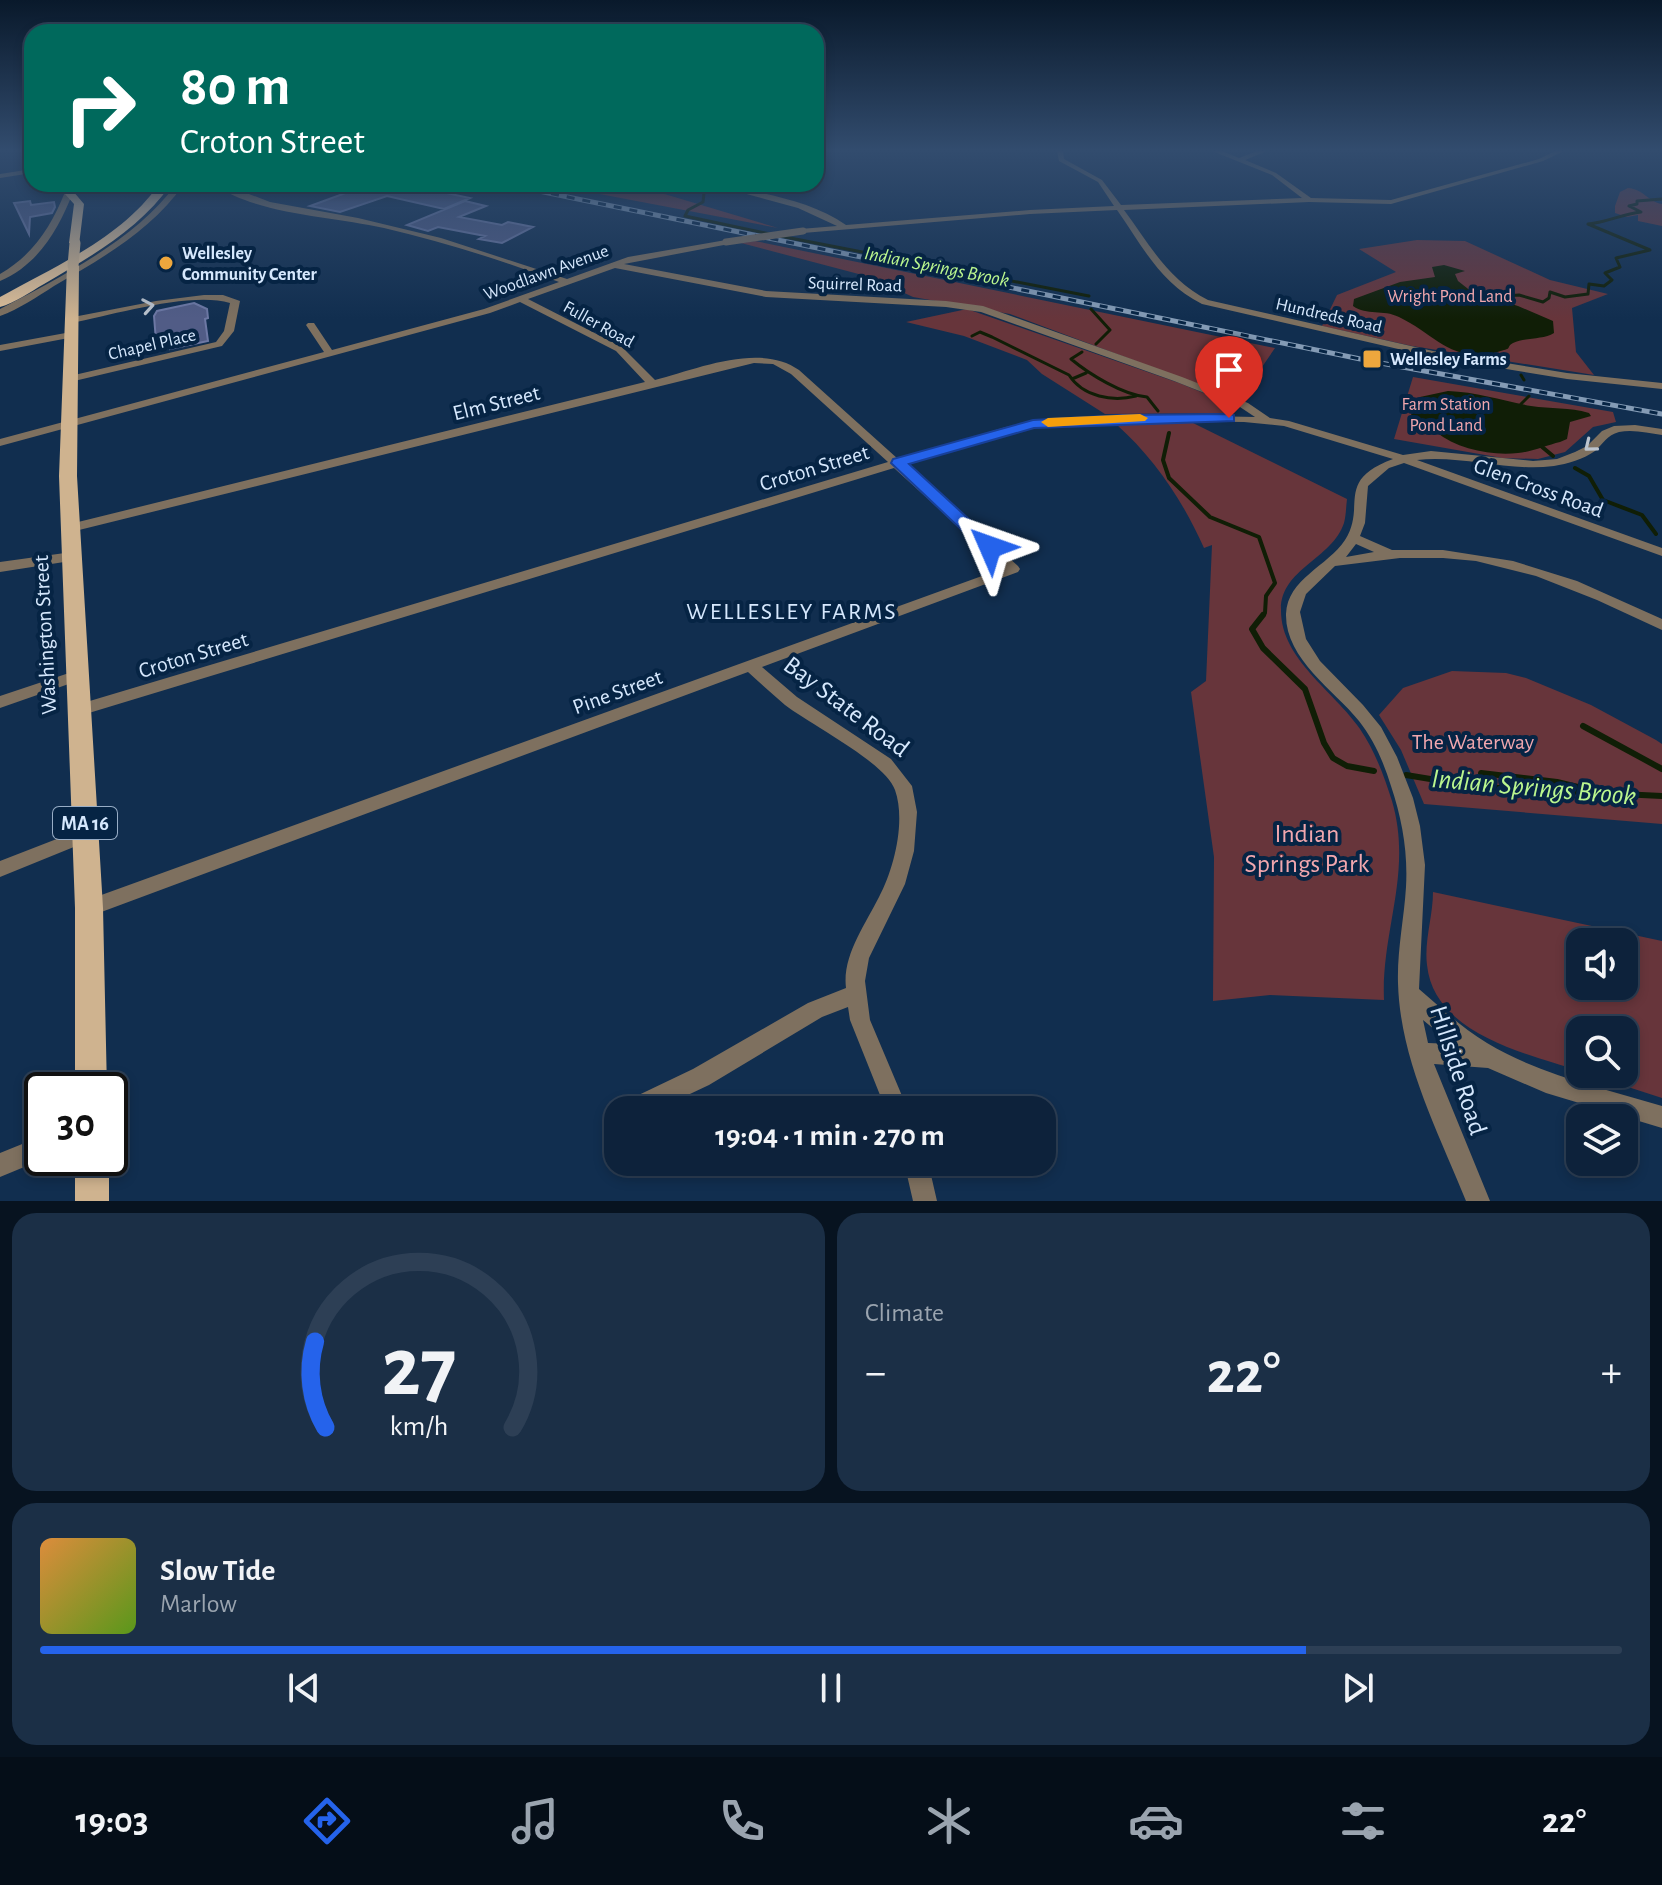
<!DOCTYPE html>
<meta charset="utf-8">
<style>
:root{--surface:#0d223b;--page:#1b2f46;--text:#f1f3f6;--muted:#9aa4af;--line:#2d3f55;--accent:#2563eb}
body{margin:0;font-family:"Alegreya Sans",sans-serif;background:var(--page);color:var(--text);height:100vh;display:flex;flex-direction:column;font-size:30px;white-space:nowrap}
*{box-sizing:border-box;margin:0}
p{font-size:26px;color:var(--muted)}
.icon{flex:none;width:44px;height:44px;fill:none;stroke:currentColor;stroke-width:2;stroke-linecap:round;stroke-linejoin:round}
.map{position:relative;height:1201px;overflow:hidden}
.side{display:flex;flex-direction:column;gap:12px;padding:12px;background:#071320;flex:1}
.side>*{flex:none}
.guide{position:absolute;left:24px;top:24px;width:800px;height:168px;border-radius:24px;box-shadow:0 4px 12px #0003,0 0 0 2px var(--line);background:#00695c;color:#fff;overflow:hidden}
.tools{position:absolute;left:1566px;top:928px;display:grid;gap:16px}
.tools a{display:grid;place-items:center;width:72px;height:72px;border-radius:16px;background:var(--surface);box-shadow:0 4px 12px #0003,0 0 0 2px var(--line);font-size:40px}
.speed{position:absolute;left:24px;top:1072px;display:flex;gap:16px;font-size:40px;font-weight:700;text-align:center}
.speed>*{display:grid;place-content:center;width:104px;height:104px;border-radius:50%;background:var(--surface);box-shadow:0 4px 12px #0003,0 0 0 2px var(--line);line-height:1}
.speed .limit{border:4px solid #111;border-radius:12px;background:#fff;color:#111}
.pin{position:absolute;display:grid;place-items:center;width:68px;height:68px;color:#fff;margin:-82px -34px;border-radius:50% 50% 50% 0;rotate:-45deg;box-shadow:0 0 8px #0007}
.pin .icon{rotate:45deg}
.me{position:absolute;width:88px;margin:-44px;rotate:313deg;stroke-linejoin:round;filter:drop-shadow(0 0 6px #0008)}
.turn{display:flex;align-items:center;gap:28px;height:168px;padding:0 24px;font-size:36px}
.turn .icon{width:104px;height:104px;stroke-width:2.5}
.turn b{display:block;font-size:56px;line-height:68px}
.big{font-size:60px;font-weight:600;line-height:1.1}
.side .card{flex:1;display:flex;flex-direction:column;justify-content:center;gap:12px;min-width:0;padding:0 28px;border-radius:24px;background:var(--page)}
.side .dial{align-items:center;gap:0}
.dial svg{height:208px;overflow:visible;fill:none;stroke:var(--line);stroke-width:7;stroke-linecap:round;text-anchor:middle}
.dial text{fill:var(--text);stroke:none}
.song{display:flex;align-items:center;gap:24px}
.cover{width:96px;height:96px;border-radius:12px;background:linear-gradient(135deg,hsl(30 70% 55%),hsl(90 70% 35%))}
.played{height:8px;border-radius:4px;background:linear-gradient(90deg,var(--accent) 80%,var(--line) 80%)}
.keys{display:flex;justify-content:space-around;direction:ltr}
.heat{display:flex;justify-content:space-between;align-items:center;font-size:44px;direction:ltr}
.side .tiles{flex:1;display:grid;gap:12px;grid-template-columns:1fr 1fr}
.card:last-child{grid-column:span 2}
.trip{position:absolute;left:604px;top:1096px;width:452px;height:80px;border-radius:24px;background:var(--surface);box-shadow:0 4px 12px #0003,0 0 0 2px var(--line);font-weight:600;line-height:80px;text-align:center}
.tabs{display:flex;height:128px;justify-content:space-around;align-items:center;background:#050e18;color:var(--muted)}
.tabs .icon{width:56px;height:56px}
.tabs .current{color:var(--accent)}
.tabs b{font-size:36px;color:var(--text)}
.map>svg:first-child{display:block}
</style>
<div class="map">
<svg width="1662" height="1201" viewBox="0 0 1662 1201">
<rect width="100%" height="100%" fill="#112e4f"/>
<!-- green -->
<path fill="#67353b" fill-rule="evenodd" d="M 547,184 L 631,184 L 778,228 Z
M 1628,188 C 1644,189 1648,202 1662,204 L 1662,226 L 1638,221 L 1638,215 L 1627,217 L 1615,213 L 1615,206 L 1620,192 Z
M 1417,240 L 1465,241 L 1550,280 L 1608,294 L 1572,308 L 1576,352 L 1594,375 L 1412,346 L 1322,326 L 1337,295 L 1396,272 L 1359,249 Z
M 755,241 L 1275,348 L 1251,383 L 1213,390 L 1010,314 L 913,297 L 870,277 L 741,243 Z
M 967,309 L 1179,383 L 1233,405 L 1231,413 L 1105,414 L 1042,374 L 1027,360 L 964,336 L 906,322 Z
M 1413,377 L 1613,412 L 1616,422 L 1593,427 L 1565,452 L 1538,459 L 1502,458 L 1394,439 Z
M 1193,423 L 1347,499 C 1346,507 1346,516 1344,523 C 1332,559 1281,569 1281,609 C 1280,659 1334,691 1360,729 C 1375,751 1384,776 1392,801 C 1413,873 1381,930 1384,1000 L 1270,995 L 1213,1001 L 1214,857 L 1191,692 L 1206,681 L 1212,545 L 1204,548 C 1183,501 1155,459 1116,424 Z
M 1452,671 L 1506,673 L 1526,678 L 1591,705 L 1656,740 L 1662,744 L 1662,824 L 1424,804 L 1401,750 L 1379,715 L 1403,688 Z
M 1433,892 L 1662,941 L 1662,1098 L 1588,1074 L 1624,1074 L 1624,1030 L 1580,1030 L 1580,1071 C 1527,1054 1434,1034 1427,965 C 1424,941 1433,916 1433,892 ZM 1580,942 L 1624,942 L 1624,986 L 1580,986 Z"/>
<!-- water -->
<path fill="#101e06" d="M 1444,265 L 1465,271 L 1455,274 L 1458,281 L 1472,292 L 1518,306 L 1553,321 L 1554,333 C 1543,340 1526,337 1513,343 C 1506,347 1512,348 1504,350 C 1454,367 1438,336 1399,317 C 1383,309 1367,316 1353,306 L 1354,299 L 1400,282 L 1435,277 L 1432,267 Z
M 1448,391 C 1477,392 1503,401 1531,406 C 1551,409 1569,407 1589,413 L 1591,416 L 1570,422 L 1567,439 L 1560,442 C 1547,445 1532,452 1518,453 C 1491,456 1457,449 1436,432 C 1427,425 1417,427 1410,417 L 1420,397 Z"/>
<g fill="none" stroke-linecap="round" stroke-linejoin="round">
<!-- stream-far2 -->
<path stroke="#101e06" stroke-width="3" d="M 715,187 L 704,193 L 703,202 L 688,210 L 685,216 L 770,234
M 780,236 L 1089,296
M 1502,300 L 1506,296 L 1519,295 L 1543,302 L 1549,298 L 1550,292 L 1565,297 L 1588,294 L 1589,284 L 1604,286 L 1612,280 L 1605,273 L 1620,267 L 1616,258 L 1650,250 L 1588,224 C 1608,222 1622,214 1641,212 L 1629,206 L 1637,204 L 1637,201 L 1662,199
M 1091,309 L 1110,330 L 1096,344
M 972,336 L 980,332 L 992,337 L 1069,375 C 1083,397 1113,402 1136,396
M 1082,352 L 1071,359 C 1089,374 1123,395 1147,397 L 1158,411
M 1491,353 L 1508,362
M 1521,375 L 1524,380
M 1072,379 L 1086,373
M 1521,404 L 1529,396"/>
<!-- stream-far1 -->
<path stroke="#101e06" stroke-width="4" d="M 1169,433 L 1163,460 L 1169,478 L 1210,517 L 1259,537 L 1275,583 L 1266,596 L 1265,613 L 1261,617
M 1541,446 L 1553,456
M 1575,468 L 1589,476 L 1603,500 L 1642,515 L 1656,534"/>
<!-- stream -->
<path stroke="#101e06" stroke-width="6" d="M 1263,615 L 1252,629 L 1263,648 L 1305,689 L 1324,743 L 1333,758 L 1347,766 L 1374,771
M 1583,726 L 1662,769
M 1481,773 L 1557,782 L 1586,789
M 1406,775 L 1479,787 L 1662,796"/>
</g>
<!-- building -->
<path fill="#515c86" stroke="#6d78a4" stroke-width="2" d="M 370,184 L 404,184 L 470,198 L 444,209 L 387,196 L 340,212 L 310,206 Z
M 30,201 L 31,205 L 54,202 L 55,207 L 52,213 L 30,217 L 29,234 L 14,203 Z
M 465,201 L 486,206 L 459,217 L 502,225 L 508,222 L 533,227 L 502,243 L 479,239 L 485,236 L 438,227 L 428,231 L 407,225 Z
M 194,303 L 207,309 L 208,318 L 205,319 L 208,341 L 170,349 L 169,338 L 156,341 L 154,316 L 157,311 Z"/>
<g fill="none" stroke-linecap="round" stroke-linejoin="round">
<!-- minor -->
<path fill="#7e705f" fill-rule="evenodd" d="M 1057,151 L 1063,151 L 1064,159 L 1102,180 L 1121,205 L 1302,198 L 1272,175 L 1212,151 L 1222,151 L 1239,158 L 1257,151 L 1267,151 L 1245,160 L 1276,173 L 1311,198 L 1391,200 L 1539,159 L 1555,151 L 1564,151 L 1543,161 L 1391,204 L 1309,202 L 1124,210 C 1150,245 1168,280 1208,300 L 1433,351 L 1567,373 L 1662,383 L 1662,389 L 1567,379 L 1433,357 L 1202,304 C 1160,283 1143,247 1117,210 L 1030,214 L 803,233 L 799,231 L 800,229 L 837,226 L 798,208 L 710,184 L 722,184 C 763,194 811,200 846,225 L 1030,210 L 1114,206 L 1098,182 L 1059,161 Z
M 32,169 L 32,173 L 0,178 L 0,174 Z
M 176,184 L 184,184 C 152,230 101,259 54,286 C 37,297 19,309 0,316 L 0,309 C 59,278 137,239 176,184 Z
M 213,184 L 223,184 L 270,202 L 358,218 L 441,238 L 567,279 L 628,257 L 726,240 L 729,240 L 729,244 L 624,264 L 766,291 L 946,301 L 983,306 L 1182,377 L 1248,403 L 1270,418 L 1289,421 L 1403,455 L 1431,451 L 1533,461 L 1557,459 L 1575,452 L 1587,446 L 1602,431 L 1614,426 L 1635,425 L 1662,429 L 1662,435 C 1648,433 1633,429 1619,432 C 1607,435 1603,444 1595,451 C 1584,459 1567,464 1554,466 C 1508,472 1463,455 1417,460 L 1662,548 L 1662,556 L 1404,463 L 1389,468 L 1368,486 L 1365,523 L 1360,536 L 1392,550 L 1443,550 L 1513,561 L 1577,581 L 1662,619 L 1662,630 L 1597,600 L 1536,576 L 1476,561 L 1443,558 L 1400,558 L 1335,566 L 1306,594 L 1300,612 L 1306,639 L 1320,661 L 1363,705 L 1381,727 L 1397,757 L 1413,798 L 1420,826 L 1425,865 L 1419,989 C 1441,1008 1462,1028 1487,1043 C 1540,1075 1603,1088 1662,1106 L 1662,1128 L 1546,1093 L 1488,1068 L 1434,1064 L 1490,1201 L 1466,1201 C 1438,1131 1400,1060 1398,983 C 1397,951 1404,919 1406,887 C 1408,852 1402,819 1391,786 C 1384,763 1374,740 1359,721 C 1334,690 1285,659 1286,614 C 1287,579 1328,566 1345,540 C 1367,506 1334,481 1393,459 L 1284,426 L 1244,422 L 1159,421 L 1061,424 L 1011,432 L 905,465 L 1018,566 L 1020,569 L 1018,572 L 762,667 L 797,697 L 891,759 L 912,786 L 917,812 L 914,851 L 905,884 L 869,958 L 865,981 L 870,1020 L 908,1110 L 886,1110 L 850,1020 L 848,1007 L 822,1017 L 709,1085 L 656,1110 L 621,1110 L 624,1102 L 693,1069 L 808,1003 L 846,988 C 842,956 865,925 879,897 C 894,869 906,821 895,790 C 885,762 811,725 785,705 C 772,694 760,683 748,672 L 96,914 L 89,916 L 82,914 L 79,908 L 82,902 L 1004,568 L 894,468 L 79,716 L 73,714 L 71,710 L 73,706 L 888,462 L 791,374 L 773,364 L 754,363 L 71,532 L 66,531 L 65,528 L 66,525 L 645,382 L 616,351 L 520,302 L 490,313 L 0,446 L 0,439 L 324,352 L 306,325 L 308,323 L 314,323 L 332,350 L 484,309 L 559,282 C 502,260 443,242 384,228 C 331,216 258,215 213,184 ZM 615,268 L 766,297 L 946,307 L 981,312 L 1174,381 L 1240,407 L 1255,417 L 1159,415 L 1061,418 L 1006,427 L 898,459 L 799,370 C 760,342 697,369 655,380 L 622,347 L 528,299 ZM 1356,544 L 1374,552 L 1346,557 ZM 1423,1020 L 1452,1044 L 1428,1043 Z
M 69,190 L 73,192 C 59,229 38,265 0,281 L 0,274 C 33,255 51,227 65,192 Z
M 204,295 L 223,295 L 240,301 L 234,331 L 222,346 L 70,382 L 65,379 L 70,376 L 216,342 L 224,331 L 230,303 C 191,291 113,315 71,323 L 66,320 L 68,318 L 156,301 Z
M 71,332 L 76,335 L 74,337 L 0,351 L 0,345 Z
M 78,670 L 83,671 L 86,675 L 83,679 L 0,708 L 0,696 Z
M 85,828 L 91,830 L 94,835 L 91,840 L 0,877 L 0,861 Z
M 42,1136 L 42,1158 L 46,1158 L 0,1177 L 0,1153 Z
M 904,1162 L 928,1162 L 937,1201 L 913,1201 Z"/>
<!-- tertiary -->
<path fill="#7e705f" fill-rule="evenodd" d="M 72,552 L 80,557 L 77,560 L 0,572 L 0,562 Z"/>
<!-- primary -->
<path fill="#cfb38f" fill-rule="evenodd" d="M 24,151 L 32,151 L 32,158 Z
M 56,184 L 67,184 L 84,204 L 79,245 L 69,243 L 74,204 Z
M 73,262 L 79,266 L 77,476 L 103,908 L 107,1090 L 75,1090 L 75,908 L 59,476 L 67,266 Z
M 75,1158 L 109,1158 L 109,1201 L 75,1201 Z"/>
<!-- trunk -->
<path fill="#e0c098" fill-rule="evenodd" d="M 159,184 L 171,184 C 140,229 90,257 44,284 C 30,292 15,303 0,307 L 0,297 C 54,267 123,237 159,184 Z"/>
<defs>
<path id="rail" d="M 504,184 L 1375,362 L 1662,414"/>
</defs>
<!-- rail casing -->
<use href="#rail" stroke="#849bb5" stroke-width="5"/>
<!-- rail -->
<use href="#rail" stroke="#062444" stroke-width="3" stroke-dasharray="8" stroke-linecap="butt"/>
<!-- minor-bridge -->
<path stroke="#7e705f" stroke-width="7" d="M 726,242 L 803,231"/>
<!-- primary-bridge -->
<path stroke="#cfb38f" stroke-width="11" d="M 73,266 L 75,243"/>
</g>
<!-- one-way arrows -->
<defs><path id="oneway-chevron" d="M-2-3.5L2.5 0L-2 3.5" fill="none" stroke-width="1.6" stroke-linecap="round" stroke-linejoin="round" transform="scale(2)"/></defs>
<g stroke="#bcc4ce">
<use href="#oneway-chevron" transform="translate(148 306) rotate(-10)"/>
<use href="#oneway-chevron" transform="translate(1590 446) rotate(141)"/>
</g>
<!-- sky -->
<linearGradient id="sky" x2="0" y2="1"><stop stop-color="#09192b"/><stop offset="0.47" stop-color="#324c6e"/><stop offset="1" stop-color="#324c6e" stop-opacity="0"/></linearGradient>
<rect width="1662" height="319" fill="url(#sky)"/>
<!-- route -->
<path fill="#2563eb" stroke="#184099" stroke-width="2" d="M 1229,414 L 1234,415 L 1234,421 L 1034,428 L 909,464 L 996,544 L 999,547 L 996,551 L 984,551 L 891,463 L 893,459 L 1033,420 L 1123,415 Z"/>
<!-- slow -->
<path fill="#f59e0b" d="M 1140,414 L 1148,418 L 1145,421 L 1048,427 L 1041,422 L 1048,418 Z"/>
<!-- markers -->
<g fill="#eea73d" stroke="#062444" stroke-width="3">
<circle cx="166" cy="263" r="8"/>
<rect x="1362" y="349" width="20" height="20" rx="4"/>
</g>
<g text-anchor="middle" stroke-width="8" stroke-linejoin="round" paint-order="stroke">
<!-- far-poi labels -->
<g font-size="18" font-weight="bold" fill="#d6e8fd" stroke="#062444" text-anchor="start">
<text x="182" y="259">Wellesley<tspan x="182" dy="21">Community Center</tspan></text>
<text x="1390" y="365">Wellesley Farms</text>
</g>
<!-- far-street labels -->
<g font-size="18" fill="#d6e8fd" stroke="#062444">
<text transform="translate(546 272) rotate(-20)" y="6">Woodlawn Avenue</text>
<text transform="translate(855 284) rotate(2)" y="6">Squirrel Road</text>
<text transform="translate(1329 315) rotate(13)" y="6">Hundreds Road</text>
<text transform="translate(599 324) rotate(29)" y="6">Fuller Road</text>
<text transform="translate(152 344) rotate(-13)" y="6">Chapel Place</text>
</g>
<!-- far-park labels -->
<g font-size="18" fill="#f1a7ae" stroke="#062444">
<text x="1450" y="302">Wright Pond Land</text>
<text x="1446" y="410">Farm Station<tspan x="1446" dy="21">Pond Land</tspan></text>
</g>
<!-- far-water labels -->
<g font-size="20" font-style="italic" fill="#baf68e" stroke="#062444">
<text transform="translate(937 266) rotate(11)" y="7">Indian Springs Brook</text>
</g>
<!-- shield labels -->
<rect fill="#062444" stroke="#98adc6" stroke-width="2" x="53" y="807" width="64" height="32" rx="6"/>
<g font-size="20" font-weight="bold" fill="#d6e8fd">
<text x="85" y="830">MA 16</text>
</g>
<!-- street labels -->
<g font-size="22" fill="#d6e8fd" stroke="#062444">
<text transform="translate(496 402) rotate(-14)" y="8">Elm Street</text>
<text transform="translate(814 467) rotate(-17)" y="8">Croton Street</text>
<text transform="translate(1539 487) rotate(20)" y="8">Glen Cross Road</text>
<text transform="translate(44 635) rotate(-93)" y="8">Washington Street</text>
<text transform="translate(193 654) rotate(-17)" y="8">Croton Street</text>
<text transform="translate(617 691) rotate(-20)" y="8">Pine Street</text>
</g>
<!-- park labels -->
<g font-size="22" fill="#f1a7ae" stroke="#062444">
<text x="1473" y="749">The Waterway</text>
</g>
<!-- neighbourhood labels -->
<g font-size="24" letter-spacing="2" fill="#d6e8fd" stroke="#062444">
<text x="792" y="619">WELLESLEY FARMS</text>
</g>
<!-- near-street labels -->
<g font-size="26" fill="#d6e8fd" stroke="#062444">
<text transform="translate(847 706) rotate(37)" y="9">Bay State Road</text>
<text transform="translate(1459 1070) rotate(72)" y="9">Hillside Road</text>
</g>
<!-- near-park labels -->
<g font-size="26" fill="#f1a7ae" stroke="#062444">
<text x="1307" y="842">Indian<tspan x="1307" dy="30">Springs Park</tspan></text>
</g>
<!-- near-water labels -->
<g font-size="28" font-style="italic" fill="#baf68e" stroke="#062444">
<text transform="translate(1534 786) rotate(5)" y="10">Indian Springs Brook</text>
</g>
</g>
</svg>
<div class="tools">
<a><svg class="icon" aria-label="sound" viewBox="0 0 24 24"><path d="M4 9h4l5-4v14l-5-4H4zM17 9q2 3 0 6"/></svg></a>
<a><svg class="icon" aria-label="search" viewBox="0 0 24 24"><circle cx="10" cy="10" r="6"/><path d="M15 15l6 6"/></svg></a>
<a><svg class="icon" aria-label="layers" viewBox="0 0 24 24"><path d="M12 4l9 5-9 5-9-5zM3 14l9 5 9-5"/></svg></a>
</div>
<div class="speed"><div class="limit">30</div></div>
<div class="pin" style="left:1229px;top:418px;background:#d93025"><svg class="icon" aria-label="arrive" viewBox="0 0 24 24"><path d="M6 21V4h12l-3 4 3 4H6"/></svg></div>
<svg class="me" style="left:990px;top:547px" viewBox="-20 -20 40 40"><path d="M0-17L14 15 0 8-14 15z" fill="#2563eb" stroke="#fff" stroke-width="4"/></svg>
<div class="trip">19:04 · 1 min · 270 m</div>
<div class="guide">
<div class="turn"><svg class="icon" aria-label="right" viewBox="0 0 24 24"><path d="M7 20v-9h11M14 6l5 5-5 5"/></svg><div><b>80 m</b>Croton Street</div></div>
</div>
</div>
<section class="side">
<div class="tiles">
<div class="card dial"><svg viewBox="0 0 100 80">
<path d="M14 69A42 42 0 1 1 86 69"/>
<path d="M14 69A42 42 0 0 1 10 36" stroke="#2563eb"/>
<text x="50" y="56" font-size="32" font-weight="700">27</text>
<text x="50" y="72" font-size="11">km/h</text>
</svg></div>
<div class="card"><p>Climate</p>
<div class="heat"><a>−</a><b class="big">22°</b><a>+</a></div>
</div>
<div class="card">
<div class="song"><i class="cover"></i><div><b>Slow Tide</b><p>Marlow</p></div></div>
<div class="played"></div>
<div class="keys"><svg class="icon" aria-label="previous" viewBox="0 0 24 24"><path d="M18 5L8 12l10 7zM5 5v14"/></svg><svg class="icon" aria-label="pause" viewBox="0 0 24 24"><path d="M8 5v14M16 5v14"/></svg><svg class="icon" aria-label="next" viewBox="0 0 24 24"><path d="M6 5l10 7-10 7zM19 5v14"/></svg></div>
</div>
</div>
</section>
<nav class="tabs">
<b>19:03</b>
<svg class="icon current" aria-label="directions" viewBox="0 0 24 24"><path d="M12 3l9 9-9 9-9-9zM9 14v-3h6M13 9l2 2-2 2"/></svg>
<svg class="icon" aria-label="music" viewBox="0 0 24 24"><path d="M9 18V5l10-2v13"/><circle cx="6" cy="18" r="3"/><circle cx="16" cy="16" r="3"/></svg>
<svg class="icon" aria-label="phone" viewBox="0 0 24 24"><path d="M5 4h4l2 5-3 2q2 4 5 5l2-3 5 2v4C11 20 4 13 5 4z"/></svg>
<svg class="icon" aria-label="climate" viewBox="0 0 24 24"><path d="M12 3v18M4 7l16 10M4 17L20 7"/></svg>
<svg class="icon" aria-label="car" viewBox="0 0 24 24"><path d="M5 17H2v-5l4-1 3-4h7l3 4 3 1v5h-3M9 17h6M6 11h13"/><circle cx="7" cy="17" r="2"/><circle cx="17" cy="17" r="2"/></svg>
<svg class="icon" aria-label="filters" viewBox="0 0 24 24"><path d="M4 7h16M4 17h16"/><circle cx="9" cy="7" r="2"/><circle cx="15" cy="17" r="2"/></svg>
<b>22°</b>
</nav>
